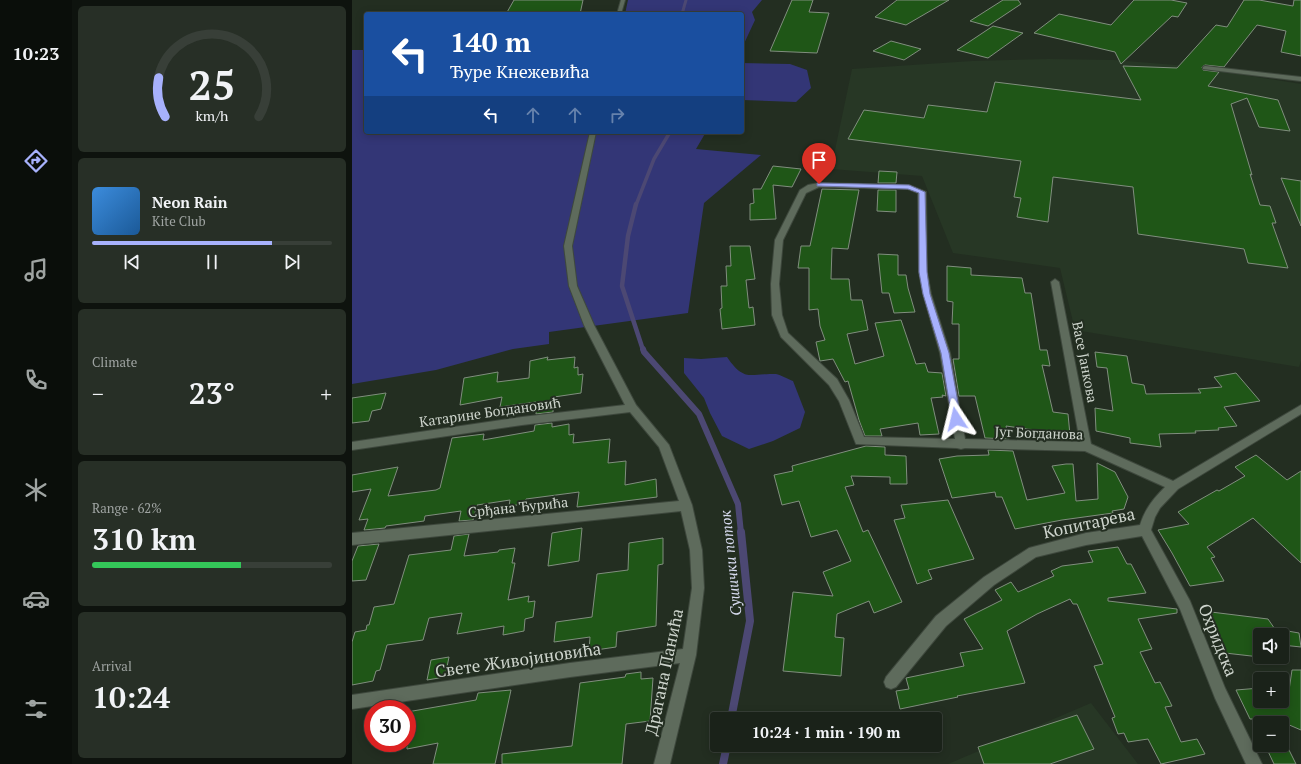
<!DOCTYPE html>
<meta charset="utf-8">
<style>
:root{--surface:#1a2219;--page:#272f26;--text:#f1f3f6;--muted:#9fa4a2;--line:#383f38;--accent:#a7b1fc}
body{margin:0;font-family:"PT Serif",serif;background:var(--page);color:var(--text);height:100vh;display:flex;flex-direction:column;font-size:15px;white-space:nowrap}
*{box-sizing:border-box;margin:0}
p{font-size:13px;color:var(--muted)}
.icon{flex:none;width:22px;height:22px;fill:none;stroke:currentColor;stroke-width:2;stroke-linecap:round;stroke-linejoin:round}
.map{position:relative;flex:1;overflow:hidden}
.details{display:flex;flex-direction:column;gap:6px;padding:6px;background:#0e130e;width:280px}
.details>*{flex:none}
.guide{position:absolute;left:12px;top:12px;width:380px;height:122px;border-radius:4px;box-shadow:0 2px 10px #0003,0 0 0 1px var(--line);background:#1a4fa0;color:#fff;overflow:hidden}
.controls{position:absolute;left:901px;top:628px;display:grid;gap:8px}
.controls a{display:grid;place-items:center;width:36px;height:36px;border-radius:4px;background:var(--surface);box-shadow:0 2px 10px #0003,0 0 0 1px var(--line);font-size:20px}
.speed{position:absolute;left:12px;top:700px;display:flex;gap:8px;font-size:20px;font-weight:700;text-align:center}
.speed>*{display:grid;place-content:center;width:52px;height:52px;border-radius:50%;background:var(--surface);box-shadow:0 2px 10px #0003,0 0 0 1px var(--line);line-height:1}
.speed .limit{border:6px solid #d22;background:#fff;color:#111}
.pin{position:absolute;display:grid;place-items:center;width:34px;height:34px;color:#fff;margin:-41px -17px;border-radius:50% 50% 50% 0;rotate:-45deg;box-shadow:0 0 4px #0007}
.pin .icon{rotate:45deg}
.me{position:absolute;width:44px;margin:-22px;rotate:350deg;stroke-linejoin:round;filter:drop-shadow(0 0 3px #0008)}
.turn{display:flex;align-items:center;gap:14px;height:84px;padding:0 20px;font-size:18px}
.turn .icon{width:52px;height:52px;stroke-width:2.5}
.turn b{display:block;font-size:28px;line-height:34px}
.lanes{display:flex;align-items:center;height:38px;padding:0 20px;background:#0003;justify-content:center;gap:20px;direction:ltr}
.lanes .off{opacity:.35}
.big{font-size:30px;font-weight:800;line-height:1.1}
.details .tile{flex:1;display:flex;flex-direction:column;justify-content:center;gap:6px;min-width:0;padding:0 14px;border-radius:6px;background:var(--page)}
.details .dial{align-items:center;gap:0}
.dial svg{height:104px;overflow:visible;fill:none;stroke:var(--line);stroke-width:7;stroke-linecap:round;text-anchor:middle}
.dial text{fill:var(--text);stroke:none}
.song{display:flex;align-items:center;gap:12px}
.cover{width:48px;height:48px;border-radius:6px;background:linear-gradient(135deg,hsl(210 70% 55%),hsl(210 70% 35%))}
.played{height:4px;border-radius:2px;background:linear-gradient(90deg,var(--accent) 75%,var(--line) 75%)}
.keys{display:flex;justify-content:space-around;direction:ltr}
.heat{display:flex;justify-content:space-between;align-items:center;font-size:22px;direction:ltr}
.charge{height:6px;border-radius:3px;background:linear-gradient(90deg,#34c759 62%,var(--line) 0)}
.trip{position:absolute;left:358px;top:712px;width:232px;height:40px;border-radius:4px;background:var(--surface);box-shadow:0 2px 10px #0003,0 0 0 1px var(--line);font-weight:800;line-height:40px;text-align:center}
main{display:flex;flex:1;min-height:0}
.dock{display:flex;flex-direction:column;width:72px;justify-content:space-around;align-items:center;background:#0a0e0a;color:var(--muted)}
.dock .icon{width:28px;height:28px}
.dock .active{color:var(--accent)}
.dock b{font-size:18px;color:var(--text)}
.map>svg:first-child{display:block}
</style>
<main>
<nav class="dock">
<b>10:23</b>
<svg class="icon active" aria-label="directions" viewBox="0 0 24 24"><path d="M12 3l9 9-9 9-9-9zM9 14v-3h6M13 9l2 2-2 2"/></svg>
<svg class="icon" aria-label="music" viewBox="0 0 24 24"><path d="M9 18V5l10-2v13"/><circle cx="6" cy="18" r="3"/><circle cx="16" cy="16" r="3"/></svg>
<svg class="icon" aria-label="phone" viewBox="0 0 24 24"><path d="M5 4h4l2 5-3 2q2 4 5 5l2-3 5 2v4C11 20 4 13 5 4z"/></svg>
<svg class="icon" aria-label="climate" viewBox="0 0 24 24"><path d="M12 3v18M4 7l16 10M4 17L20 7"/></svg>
<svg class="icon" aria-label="car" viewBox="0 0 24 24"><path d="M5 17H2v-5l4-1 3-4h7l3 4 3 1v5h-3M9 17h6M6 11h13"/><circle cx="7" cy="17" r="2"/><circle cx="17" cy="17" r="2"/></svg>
<svg class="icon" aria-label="filters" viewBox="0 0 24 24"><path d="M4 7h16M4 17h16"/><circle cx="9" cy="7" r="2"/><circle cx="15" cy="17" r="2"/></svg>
</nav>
<section class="details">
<div class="tile dial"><svg viewBox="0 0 100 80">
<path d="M14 69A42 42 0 1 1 86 69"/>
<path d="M14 69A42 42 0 0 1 9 39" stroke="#a7b1fc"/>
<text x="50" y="56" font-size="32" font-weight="700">25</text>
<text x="50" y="72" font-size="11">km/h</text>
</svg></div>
<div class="tile">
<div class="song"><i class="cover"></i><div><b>Neon Rain</b><p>Kite Club</p></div></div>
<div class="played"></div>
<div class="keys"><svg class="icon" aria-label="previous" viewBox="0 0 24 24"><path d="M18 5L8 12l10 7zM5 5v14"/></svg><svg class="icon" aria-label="pause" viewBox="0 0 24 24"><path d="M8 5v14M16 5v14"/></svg><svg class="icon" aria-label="next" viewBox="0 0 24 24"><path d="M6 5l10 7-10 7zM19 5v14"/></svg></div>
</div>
<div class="tile"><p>Climate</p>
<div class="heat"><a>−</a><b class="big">23°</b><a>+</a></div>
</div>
<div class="tile"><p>Range · 62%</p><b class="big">310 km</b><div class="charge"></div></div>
<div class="tile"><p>Arrival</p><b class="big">10:24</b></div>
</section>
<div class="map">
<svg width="949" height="764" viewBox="0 0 949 764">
<rect width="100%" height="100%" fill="#232e21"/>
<!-- built -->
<path fill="#273725" d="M 696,59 L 762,60 L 836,66 L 949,84 L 949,361 L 947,367 L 723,330 L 708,268 L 601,253 L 570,176 L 479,169 L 500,69 L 620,61 Z
M 739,703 L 786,764 L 596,764 Z"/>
<!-- green -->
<path fill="#333676" d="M 276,0 L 410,0 L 400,12 L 403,20 L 390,48 L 390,14 L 273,14 Z
M 0,50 L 14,50 L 14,132 L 354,132 L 344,149 L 409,155 L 352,203 L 336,313 L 197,332 L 197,344 L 161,349 L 84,370 L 0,384 Z
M 390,63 L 438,64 L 455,70 L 459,88 L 444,102 L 390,100 Z
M 375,357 C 393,383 398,373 424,374 C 429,375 436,379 441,381 L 453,412 L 448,428 L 421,441 L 397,449 L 370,436 L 358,413 L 352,398 L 332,373 L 332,358 L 349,359 Z"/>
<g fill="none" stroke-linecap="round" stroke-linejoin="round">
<!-- stream-far4 -->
<path stroke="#4c4873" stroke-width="3" d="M 330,14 L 334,0"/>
<!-- stream-far3 -->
<path stroke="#4c4873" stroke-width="3.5" d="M 284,205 L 302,159 L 318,132"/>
<!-- stream-far2 -->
<path stroke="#4c4873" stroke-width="4.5" d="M 284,204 L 276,236 L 270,286 L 291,350"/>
<!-- stream-far1 -->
<path stroke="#4c4873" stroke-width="6" d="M 291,349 L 292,352 L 347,414 L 386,504 L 389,533"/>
<!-- stream -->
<path stroke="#4c4873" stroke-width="8" d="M 379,719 L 398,621 L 389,532
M 371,764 L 375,745"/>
</g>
<!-- building -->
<path fill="#1f5617" stroke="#808e7e" d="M 162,0 L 231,0 L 228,14 L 154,14 Z
M 440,0 L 461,0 L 457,12 L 477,13 L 465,53 L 418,51 Z
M 545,0 L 597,0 L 554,25 L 523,17 Z
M 651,0 L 666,0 L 669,4 L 636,26 L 618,21 Z
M 782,0 L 819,0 L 835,3 L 826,17 L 820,16 L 769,64 L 763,52 L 682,33 L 707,14 L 759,25 Z
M 892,0 L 907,0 L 941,6 L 942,0 L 949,0 L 949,56 L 929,52 L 934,31 L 905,25 L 872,67 L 853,65 L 850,67 L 851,70 L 867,72 L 856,86 L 926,100 L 938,131 L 907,127 L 895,98 L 879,104 L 900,175 L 898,174 L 908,205 L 918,206 L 924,223 L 920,223 L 936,268 L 896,263 L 892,249 L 786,234 L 781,187 L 701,177 L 696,222 L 665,217 L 669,198 L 662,197 L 669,161 L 496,139 L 512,110 L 572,118 L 576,105 L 635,112 L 643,82 L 789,100 L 771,66 L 825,68 L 864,25 L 875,27 Z
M 641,26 L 671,33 L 636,58 L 605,50 Z
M 539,41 L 569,49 L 552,60 L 521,51 Z
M 421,166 L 449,169 L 440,187 L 421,185 L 424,219 L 398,220 L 398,204 L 402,203 L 401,189 L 409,189 Z
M 527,171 L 545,172 L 544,183 L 526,183 Z
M 929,178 L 949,181 L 949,226 Z
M 470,189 L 507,190 L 496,249 L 480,248 L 479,279 L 497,279 L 499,300 L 510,300 L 516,330 L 495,334 L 503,364 L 532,356 L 523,323 L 549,320 L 564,364 L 573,363 L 576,372 L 590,373 L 594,396 L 590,395 L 591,397 L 579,398 L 587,434 L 568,435 L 566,423 L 528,429 L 530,436 L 513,436 L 507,420 L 496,381 L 493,382 L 481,359 L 468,361 L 464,342 L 473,340 L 468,326 L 466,309 L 457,310 L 457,268 L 446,268 L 449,246 L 458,246 Z
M 526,190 L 544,190 L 544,212 L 525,211 Z
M 378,246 L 398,246 L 403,279 L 394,280 L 397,308 L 401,307 L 403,325 L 370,329 L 368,309 L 370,308 L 369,286 L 375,286 L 374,266 L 379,266 Z
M 526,254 L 546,255 L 546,275 L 554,275 L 556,288 L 563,312 L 542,313 L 537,293 L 530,293 Z
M 595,266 L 619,268 L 619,275 L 670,278 L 673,293 L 679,293 L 688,350 L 695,350 L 698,366 L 690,365 L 701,412 L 716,414 L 718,435 L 654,426 L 657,439 L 633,438 L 623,396 L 607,396 L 601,359 L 607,359 L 607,324 L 600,324 L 601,302 L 595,301 Z
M 743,352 L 775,356 L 780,383 L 792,385 L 794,394 L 849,393 L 846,389 L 870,387 L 862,377 L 884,373 L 908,401 L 872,407 L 885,426 L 866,428 L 867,430 L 843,431 L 844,433 L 807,434 L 809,447 L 778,443 L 778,438 L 744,431 L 743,408 L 761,411 L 755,368 L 745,367 Z
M 196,357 L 195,360 L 223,357 L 222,368 L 226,367 L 226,375 L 231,374 L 229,393 L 202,397 L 201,412 L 184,414 L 184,402 L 148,407 L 150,397 L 108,405 L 112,378 L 146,372 L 145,382 L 177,378 L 178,361 Z
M 34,393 L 29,409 L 20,411 L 17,421 L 0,423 L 0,398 Z
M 200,423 L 200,427 L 217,424 L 217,435 L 222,434 L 221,443 L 258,439 L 256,463 L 274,461 L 273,485 L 304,479 L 305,497 L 225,507 L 227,492 L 174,499 L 173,504 L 157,506 L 158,500 L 125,505 L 121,520 L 107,521 L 109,511 L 73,516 L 72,521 L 34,526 L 33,528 L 12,530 L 16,519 L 7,520 L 19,489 L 0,492 L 0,475 L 46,467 L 36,496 L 84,490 L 88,488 L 100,438 L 132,434 L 131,440 L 182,431 L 183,425 Z
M 514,446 L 533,447 L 533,455 L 554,456 L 555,484 L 538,484 L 538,477 L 499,476 L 502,485 L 493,487 L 511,532 L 516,530 L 550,602 L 522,613 L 517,601 L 485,614 L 483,637 L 492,638 L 489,676 L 431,671 L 441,592 L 481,596 L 471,572 L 499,561 L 485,530 L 459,537 L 447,501 L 430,505 L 422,475 L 441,471 L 440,466 Z
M 636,450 L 661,451 L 675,500 L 713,493 L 700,466 L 714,464 L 721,464 L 724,501 L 746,499 L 745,463 L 763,472 L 776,497 L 772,509 L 760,511 L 761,513 L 710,520 L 663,529 L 650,497 L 644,497 L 643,492 L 600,498 L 587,459 L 605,456 L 637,455 Z
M 904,455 L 935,480 L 949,471 L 949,563 L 901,518 L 855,547 L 863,557 L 859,558 L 872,581 L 838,586 L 820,553 L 806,530 L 837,524 L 826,512 L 865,490 L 867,491 L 893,476 L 883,467 Z
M 596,500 L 622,559 L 576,570 L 580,579 L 565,584 L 542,520 L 553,518 L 549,505 Z
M 230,528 L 227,561 L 196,566 L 200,533 Z
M 117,534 L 112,556 L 146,552 L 147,550 L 163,548 L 160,563 L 163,563 L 156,600 L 177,596 L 176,602 L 183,601 L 181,617 L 173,619 L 172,631 L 151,635 L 152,626 L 105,634 L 110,613 L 77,618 L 71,640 L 35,645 L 28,670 L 24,671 L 21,681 L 0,685 L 0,642 L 3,632 L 14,630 L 15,625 L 17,625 L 22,607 L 42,604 L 57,555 L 99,550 L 102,536 Z
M 311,538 L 311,564 L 306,565 L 304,626 L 265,632 L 264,647 L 237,651 L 238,637 L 202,642 L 204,622 L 240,617 L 245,574 L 276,570 L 277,543 Z
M 27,544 L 14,580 L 0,581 L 0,561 L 6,546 Z
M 766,547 L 775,564 L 779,564 L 794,593 L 756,598 L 756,601 L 825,609 L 825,613 L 786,619 L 800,649 L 788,652 L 803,683 L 808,682 L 820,706 L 813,707 L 829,742 L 845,739 L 853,754 L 809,764 L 796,739 L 776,742 L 772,733 L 766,734 L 760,718 L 763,717 L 742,666 L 751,664 L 725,604 L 721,604 L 718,599 L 685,614 L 655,631 L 673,683 L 605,696 L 606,697 L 548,709 L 544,691 L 557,689 L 554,678 L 612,666 L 608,653 L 631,649 L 612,619 L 650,600 L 643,590 L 659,582 L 666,592 L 702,576 L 699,571 L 710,566 L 741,562 L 736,551 Z
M 859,612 L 916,619 L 927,635 L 908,635 L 908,642 L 903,642 L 908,652 L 908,657 L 873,653 Z
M 930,630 L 947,633 L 949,647 L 930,645 Z
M 97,657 L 93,677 L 75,680 L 79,660 Z
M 940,670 L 949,670 L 949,730 L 921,718 L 924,723 L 908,723 L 908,734 L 901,719 L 898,719 L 884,690 L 908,688 L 908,701 L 930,701 L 930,694 L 935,704 Z
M 289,672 L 289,679 L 301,678 L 298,721 L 274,724 L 270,764 L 150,764 L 150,754 L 220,746 L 228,683 L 273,677 L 274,674 Z
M 159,690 L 143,764 L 81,764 L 86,743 L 55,749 L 55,712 L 124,700 L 126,693 Z
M 725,715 L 742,749 L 698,764 L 632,764 L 626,747 Z
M 930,736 L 944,764 L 922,764 L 913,745 L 930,745 Z"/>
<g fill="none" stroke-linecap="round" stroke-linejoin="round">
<defs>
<path id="street" d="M 269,0 L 273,0 L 269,14 L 265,14 Z
M 853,66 L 949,77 L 949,81 L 851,69 L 851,67 Z
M 238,132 L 244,132 L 220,246 L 225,286 L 242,325 L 284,405 L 317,445 L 340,505 L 350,550 L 352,588 L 344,655 L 318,764 L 302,764 L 328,663 L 218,677 L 0,709 L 0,695 L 218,663 L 331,649 L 340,588 L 338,550 L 329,511 L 0,545 L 0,533 L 327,501 L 307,447 L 278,412 L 170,425 L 0,450 L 0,442 L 170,417 L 273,405 L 232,325 L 217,286 L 212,246 Z
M 467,183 L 557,185 L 574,192 L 575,272 L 579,294 L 598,353 L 613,439 L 728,442 L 699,282 L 703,279 L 707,282 L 739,444 L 821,481 L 949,405 L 949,414 L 826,489 L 808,508 L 803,517 L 799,530 L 838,601 L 873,688 L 910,764 L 894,764 L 863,698 L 828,609 L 790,536 L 734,545 L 684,557 L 642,585 L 594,626 L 544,687 L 539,689 L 534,687 L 532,682 L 534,677 L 584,616 L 632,577 L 677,548 L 734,533 L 788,525 C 793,509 801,499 813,487 L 733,451 L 613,448 L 609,449 L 605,448 L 504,444 L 487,401 L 477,385 L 429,337 L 420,315 L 419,284 L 423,240 L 448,190 L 456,185 ZM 467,187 L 556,189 L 566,193 L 567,272 L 571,294 L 588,353 L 603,439 L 512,437 L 497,400 L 485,379 L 436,333 L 430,315 L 427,284 L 431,240 L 454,193 Z"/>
</defs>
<!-- street casing -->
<use href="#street" stroke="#3e483d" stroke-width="2"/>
<!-- street -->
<use href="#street" fill="#5e6b5c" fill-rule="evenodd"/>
</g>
<!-- route -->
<path fill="#a7b1fc" stroke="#6d73a4" d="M 465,183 L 557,185 L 573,192 L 575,272 L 578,294 L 597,353 L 609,419 L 608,421 L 601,421 L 600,419 L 589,353 L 571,294 L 567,272 L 567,193 L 556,189 L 467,186 L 465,186 Z"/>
<g text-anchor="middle" stroke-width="4" stroke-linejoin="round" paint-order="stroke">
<!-- street labels -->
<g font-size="14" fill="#ced5cd" stroke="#232e21">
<text transform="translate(733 362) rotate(79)" y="5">Васе Јанкова</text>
<text transform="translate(138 412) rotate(-8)" y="5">Катарине Богдановић</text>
<text transform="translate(687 433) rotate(2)" y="5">Југ Богданова</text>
<text transform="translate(166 507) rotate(-6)" y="5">Срђана Ђурића</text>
</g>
<!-- water labels -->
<g font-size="15" font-style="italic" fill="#d6daee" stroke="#232e21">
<text transform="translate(379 563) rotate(-96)" y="5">Сушички поток</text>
</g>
<!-- near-street labels -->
<g font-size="17" fill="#ced5cd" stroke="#232e21">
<text transform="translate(737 523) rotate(-12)" y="6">Копитарева</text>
<text transform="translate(866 640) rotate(68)" y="6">Охридска</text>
<text transform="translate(166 660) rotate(-8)" y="6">Свете Живојиновића</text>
<text transform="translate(312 672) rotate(-78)" y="6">Драгана Панића</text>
</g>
</g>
</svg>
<div class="controls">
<a><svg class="icon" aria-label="sound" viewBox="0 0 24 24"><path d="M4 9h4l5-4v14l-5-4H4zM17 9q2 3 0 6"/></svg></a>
<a>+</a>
<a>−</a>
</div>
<div class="speed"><div class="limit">30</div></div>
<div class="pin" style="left:467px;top:184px;background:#d93025"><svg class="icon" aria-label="arrive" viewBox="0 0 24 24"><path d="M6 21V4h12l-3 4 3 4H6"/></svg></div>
<svg class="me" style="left:604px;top:419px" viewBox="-20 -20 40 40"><path d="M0-17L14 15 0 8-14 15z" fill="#a7b1fc" stroke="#fff" stroke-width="4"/></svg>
<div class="trip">10:24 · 1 min · 190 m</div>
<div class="guide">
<div class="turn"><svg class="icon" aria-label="left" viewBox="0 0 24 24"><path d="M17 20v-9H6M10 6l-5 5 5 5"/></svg><div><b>140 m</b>Ђуре Кнежевића</div></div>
<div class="lanes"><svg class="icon" aria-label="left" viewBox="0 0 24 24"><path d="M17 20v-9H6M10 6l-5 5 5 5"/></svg><svg class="icon off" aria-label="ahead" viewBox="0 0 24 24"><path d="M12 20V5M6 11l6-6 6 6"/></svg><svg class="icon off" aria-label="ahead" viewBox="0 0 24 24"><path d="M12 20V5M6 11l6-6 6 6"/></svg><svg class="icon off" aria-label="right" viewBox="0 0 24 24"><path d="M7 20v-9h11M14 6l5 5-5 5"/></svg></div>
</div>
</div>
</main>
